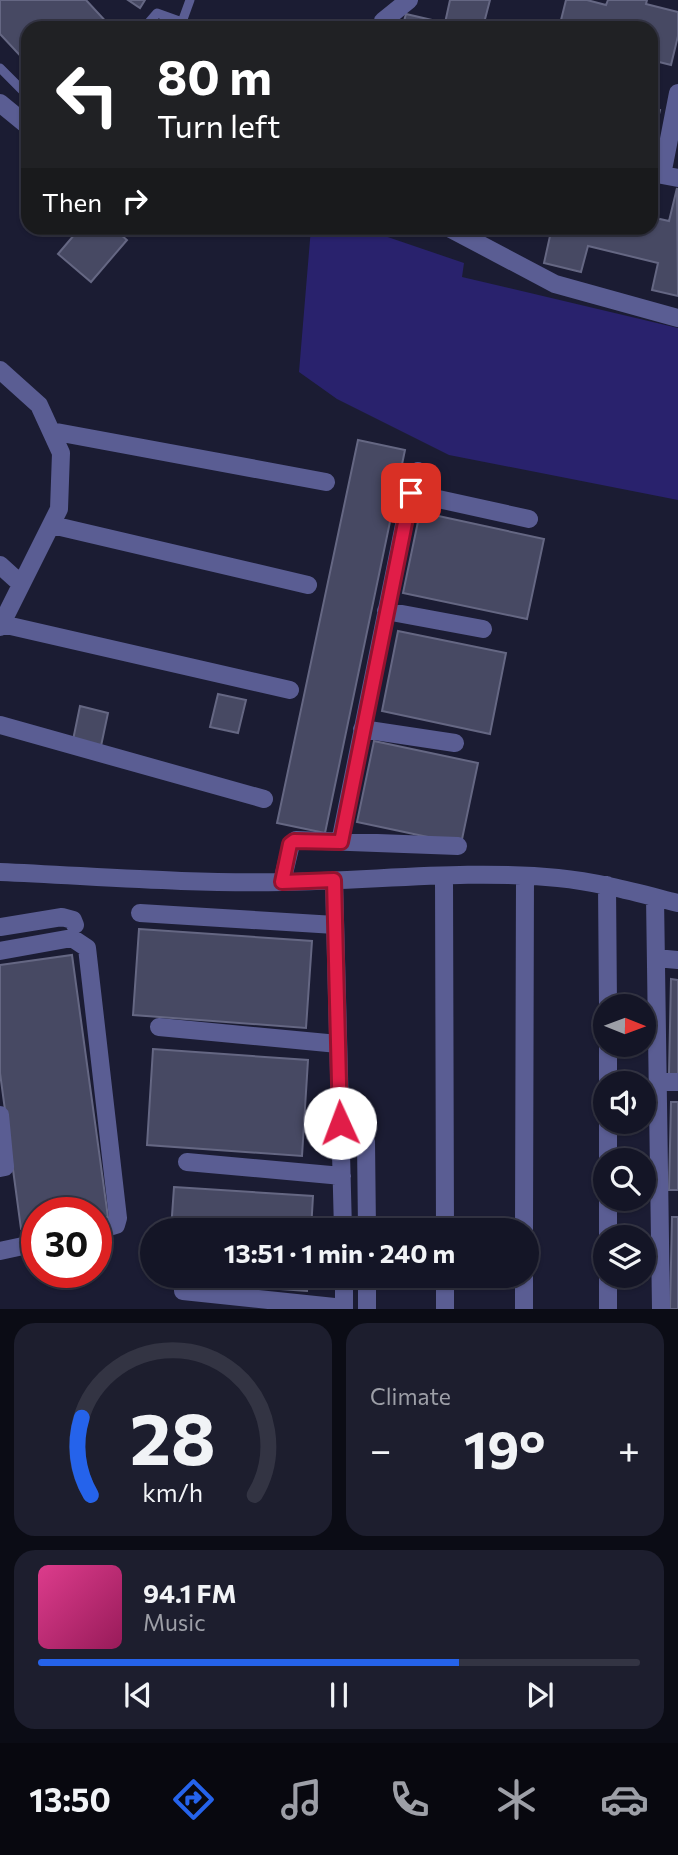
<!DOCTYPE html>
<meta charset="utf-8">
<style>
:root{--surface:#141526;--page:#1d1e2e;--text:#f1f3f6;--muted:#9d9fa7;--line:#333443;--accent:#2563eb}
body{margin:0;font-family:Commissioner,sans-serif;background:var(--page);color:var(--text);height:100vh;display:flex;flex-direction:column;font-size:26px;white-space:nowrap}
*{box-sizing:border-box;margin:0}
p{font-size:23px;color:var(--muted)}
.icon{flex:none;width:38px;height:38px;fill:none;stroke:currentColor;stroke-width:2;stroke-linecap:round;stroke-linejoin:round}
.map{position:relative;height:1309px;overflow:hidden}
.panel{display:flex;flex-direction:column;gap:14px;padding:14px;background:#0b0c15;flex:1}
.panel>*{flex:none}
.hud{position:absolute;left:21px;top:21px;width:637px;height:214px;border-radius:21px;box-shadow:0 2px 5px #0004,0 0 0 2px var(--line);background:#202124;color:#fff;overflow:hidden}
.needle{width:46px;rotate:91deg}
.controls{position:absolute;left:593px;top:994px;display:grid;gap:14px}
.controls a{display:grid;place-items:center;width:63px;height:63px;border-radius:50%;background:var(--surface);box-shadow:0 2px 5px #0004,0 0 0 2px var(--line);font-size:35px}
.speed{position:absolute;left:21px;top:1197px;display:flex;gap:14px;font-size:35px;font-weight:700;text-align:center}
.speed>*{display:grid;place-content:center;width:91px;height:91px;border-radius:50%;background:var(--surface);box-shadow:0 2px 5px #0004,0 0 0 2px var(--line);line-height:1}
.speed .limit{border:10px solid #d22;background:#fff;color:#111}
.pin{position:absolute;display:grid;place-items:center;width:60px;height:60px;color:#fff;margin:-30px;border-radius:14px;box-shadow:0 4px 10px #0006}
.me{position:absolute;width:77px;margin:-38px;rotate:358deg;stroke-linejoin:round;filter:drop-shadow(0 0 5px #0008)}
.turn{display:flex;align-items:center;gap:24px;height:147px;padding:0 21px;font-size:32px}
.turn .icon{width:91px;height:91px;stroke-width:2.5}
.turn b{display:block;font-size:49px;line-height:60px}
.then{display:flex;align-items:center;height:66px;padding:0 21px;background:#0003;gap:14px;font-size:26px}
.big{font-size:52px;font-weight:700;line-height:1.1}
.panel .tile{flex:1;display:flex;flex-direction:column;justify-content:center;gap:10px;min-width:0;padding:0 24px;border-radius:21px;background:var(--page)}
.panel .dial{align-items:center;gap:0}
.dial svg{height:182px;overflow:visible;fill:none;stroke:var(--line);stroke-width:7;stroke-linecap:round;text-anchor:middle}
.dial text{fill:var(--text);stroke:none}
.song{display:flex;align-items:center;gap:21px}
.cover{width:84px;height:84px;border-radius:10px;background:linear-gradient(135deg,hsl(330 70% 55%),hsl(330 70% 35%))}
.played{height:7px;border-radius:4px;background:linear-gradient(90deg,var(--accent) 70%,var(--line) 70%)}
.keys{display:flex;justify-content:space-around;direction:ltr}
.heat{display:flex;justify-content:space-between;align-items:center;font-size:38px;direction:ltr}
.panel .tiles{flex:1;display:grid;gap:14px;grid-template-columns:1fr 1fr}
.tile:last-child{grid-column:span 2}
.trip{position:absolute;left:140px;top:1218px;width:399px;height:70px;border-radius:35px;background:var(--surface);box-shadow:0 2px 5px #0004,0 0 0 2px var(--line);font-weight:700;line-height:70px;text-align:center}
.dock{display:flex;height:112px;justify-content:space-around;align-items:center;background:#08080f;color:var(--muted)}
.dock .icon{width:49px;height:49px}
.dock .selected{color:var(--accent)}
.dock b{font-size:32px;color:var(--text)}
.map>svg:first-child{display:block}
</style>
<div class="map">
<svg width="678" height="1309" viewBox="0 0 678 1309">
<rect width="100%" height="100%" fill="#1b1c33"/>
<!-- green -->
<path fill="#29226d" d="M 311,228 L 367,228 L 370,231 L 464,263 L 462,277 L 678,328 L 678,500 L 449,455 L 337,399 L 299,372 Z"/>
<!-- building -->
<path fill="#474963" stroke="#656783" stroke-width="2" d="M 0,0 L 86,0 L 111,27 L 28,28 L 28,64 L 0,34 Z
M 128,0 L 145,0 L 140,8 Z
M 450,0 L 490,0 L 484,23 L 505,28 L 402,28 L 406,14 L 445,23 Z
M 566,0 L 587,0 L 606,5 L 608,0 L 647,0 L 646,4 L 678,12 L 678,36 L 671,65 L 651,60 L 651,28 L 559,28 Z
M 651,108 L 660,110 L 651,148 Z
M 677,188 L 678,296 L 652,290 L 658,263 L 588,246 L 581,272 L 544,263 L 550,236 L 515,228 L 651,228 L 651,217 L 669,221 Z
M 80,228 L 113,228 L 127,240 L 91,282 L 58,254 Z
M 358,440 L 405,450 L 325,833 L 277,823 Z
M 420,512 L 544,539 L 527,619 L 403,593 Z
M 398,631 L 506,653 L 490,734 L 382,711 Z
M 218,694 L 246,700 L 238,733 L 210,727 Z
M 80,706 L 108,713 L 101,746 L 73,740 Z
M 374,741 L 478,763 L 461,844 L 357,822 Z
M 139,929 L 312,941 L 306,1028 L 133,1015 Z
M 72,955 L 108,1217 L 96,1218 L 96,1213 L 37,1213 L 37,1227 L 21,1229 L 0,1073 L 0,965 Z
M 671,979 L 678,980 L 678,1074 L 669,1074 Z
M 153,1049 L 308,1060 L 302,1156 L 147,1145 Z
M 671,1102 L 678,1102 L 678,1190 L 669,1190 Z
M 174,1187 L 313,1196 L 311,1230 L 171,1230 Z
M 672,1217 L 678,1217 L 678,1309 L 670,1309 Z
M 168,1276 L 308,1276 L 307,1291 L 167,1281 Z"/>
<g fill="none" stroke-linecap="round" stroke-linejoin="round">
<!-- service -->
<path stroke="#5a5d93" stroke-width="9" d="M 144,28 L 157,13 L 182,22 L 190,0
M 0,68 L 28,96"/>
<!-- minor -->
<path stroke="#5a5d93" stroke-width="18" d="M 382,28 L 383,21 L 409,0
M 678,93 L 662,175 L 678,178
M 0,103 L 28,126
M 449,228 L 555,284 L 678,318
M 0,370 L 39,405 L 61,453 L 59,509 L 0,627
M 51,431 L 326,482
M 411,493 L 529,519
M 52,525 L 308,585
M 0,565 L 21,584
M 386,611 L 483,629
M 2,624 L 290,690
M 0,725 L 264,799
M 362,729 L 455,743
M 340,842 L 405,520 L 418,471
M 0,872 C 94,876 188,884 282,882 C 374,881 467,869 558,878 C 599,882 638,893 678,903
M 444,876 L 445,1230
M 334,880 L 343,1230
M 282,882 L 291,844 L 296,840 L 458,846
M 607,885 L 608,1006
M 655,897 L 661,1309
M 140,913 L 335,925
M 0,927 L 62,917 L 73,920 L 75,925
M 0,951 L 72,938 L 87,948 L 118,1218 L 116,1225 L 96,1231
M 656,958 L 678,960
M 159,1027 L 338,1044
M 608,1045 L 608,1083
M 659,1082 L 678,1082
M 0,1115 L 5,1167 L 0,1168
M 608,1122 L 608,1160
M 366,1141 L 367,1230
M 187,1162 L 342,1176
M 608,1199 L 608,1237
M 524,1230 L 525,876
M 0,1251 L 37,1243
M 344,1276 L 344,1309
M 367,1276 L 367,1309
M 445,1276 L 445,1309
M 608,1276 L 608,1309
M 183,1291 L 344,1308
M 524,1309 L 524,1276"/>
</g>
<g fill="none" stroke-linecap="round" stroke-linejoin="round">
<defs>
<path id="route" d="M 340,1123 L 334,880 L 282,882 L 290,844 L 294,841 L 341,842 L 411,493"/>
</defs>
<!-- route casing -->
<use href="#route" stroke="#92132f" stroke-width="18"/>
<!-- route -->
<use href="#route" stroke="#e11d48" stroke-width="12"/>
</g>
</svg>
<div class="controls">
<a><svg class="needle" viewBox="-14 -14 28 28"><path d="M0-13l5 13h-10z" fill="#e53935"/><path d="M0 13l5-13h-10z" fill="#9d9fa7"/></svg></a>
<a><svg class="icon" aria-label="sound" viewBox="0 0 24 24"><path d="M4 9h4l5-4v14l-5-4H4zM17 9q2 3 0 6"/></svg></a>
<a><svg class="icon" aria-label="search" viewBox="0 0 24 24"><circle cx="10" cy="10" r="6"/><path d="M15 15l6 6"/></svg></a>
<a><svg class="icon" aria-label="layers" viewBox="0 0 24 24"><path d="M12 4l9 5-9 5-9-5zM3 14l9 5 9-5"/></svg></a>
</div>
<div class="speed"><div class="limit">30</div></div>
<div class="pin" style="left:411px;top:493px;background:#d93025"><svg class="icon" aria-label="arrive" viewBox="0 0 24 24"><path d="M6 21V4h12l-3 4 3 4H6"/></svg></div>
<svg class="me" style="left:340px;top:1123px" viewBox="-20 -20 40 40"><circle r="19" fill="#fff"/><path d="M0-13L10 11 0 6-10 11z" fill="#e11d48"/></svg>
<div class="trip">13:51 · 1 min · 240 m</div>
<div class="hud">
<div class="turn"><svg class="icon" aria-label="left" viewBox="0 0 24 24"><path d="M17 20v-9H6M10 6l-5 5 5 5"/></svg><div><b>80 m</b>Turn left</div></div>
<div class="then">Then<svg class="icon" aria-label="right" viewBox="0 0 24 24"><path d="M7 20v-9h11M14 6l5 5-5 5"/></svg></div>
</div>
</div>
<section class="panel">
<div class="tiles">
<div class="tile dial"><svg viewBox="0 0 100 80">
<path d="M14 69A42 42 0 1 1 86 69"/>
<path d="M14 69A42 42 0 0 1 10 35" stroke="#2563eb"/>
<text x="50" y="56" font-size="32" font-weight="700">28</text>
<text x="50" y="72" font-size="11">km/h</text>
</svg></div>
<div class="tile"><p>Climate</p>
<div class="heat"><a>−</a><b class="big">19°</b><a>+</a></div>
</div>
<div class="tile">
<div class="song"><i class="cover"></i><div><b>94.1 FM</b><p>Music</p></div></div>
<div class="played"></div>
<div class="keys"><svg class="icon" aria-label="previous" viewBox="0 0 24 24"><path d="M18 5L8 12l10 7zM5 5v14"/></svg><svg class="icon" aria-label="pause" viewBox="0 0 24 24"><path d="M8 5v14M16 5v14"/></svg><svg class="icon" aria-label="next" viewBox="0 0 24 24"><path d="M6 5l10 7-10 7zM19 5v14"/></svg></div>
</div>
</div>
</section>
<nav class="dock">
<b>13:50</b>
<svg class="icon selected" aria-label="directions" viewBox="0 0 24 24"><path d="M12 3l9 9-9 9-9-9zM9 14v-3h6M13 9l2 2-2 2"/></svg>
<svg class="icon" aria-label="music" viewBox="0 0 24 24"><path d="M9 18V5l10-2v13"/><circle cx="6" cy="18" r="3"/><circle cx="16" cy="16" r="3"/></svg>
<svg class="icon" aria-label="phone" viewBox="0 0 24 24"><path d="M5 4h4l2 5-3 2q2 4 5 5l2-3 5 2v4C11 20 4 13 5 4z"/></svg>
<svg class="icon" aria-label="climate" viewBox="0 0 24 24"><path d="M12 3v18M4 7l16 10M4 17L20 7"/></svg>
<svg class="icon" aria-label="car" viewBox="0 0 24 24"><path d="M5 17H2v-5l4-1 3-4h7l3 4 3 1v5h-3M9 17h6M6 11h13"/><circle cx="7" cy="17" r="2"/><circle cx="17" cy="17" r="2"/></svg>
</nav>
